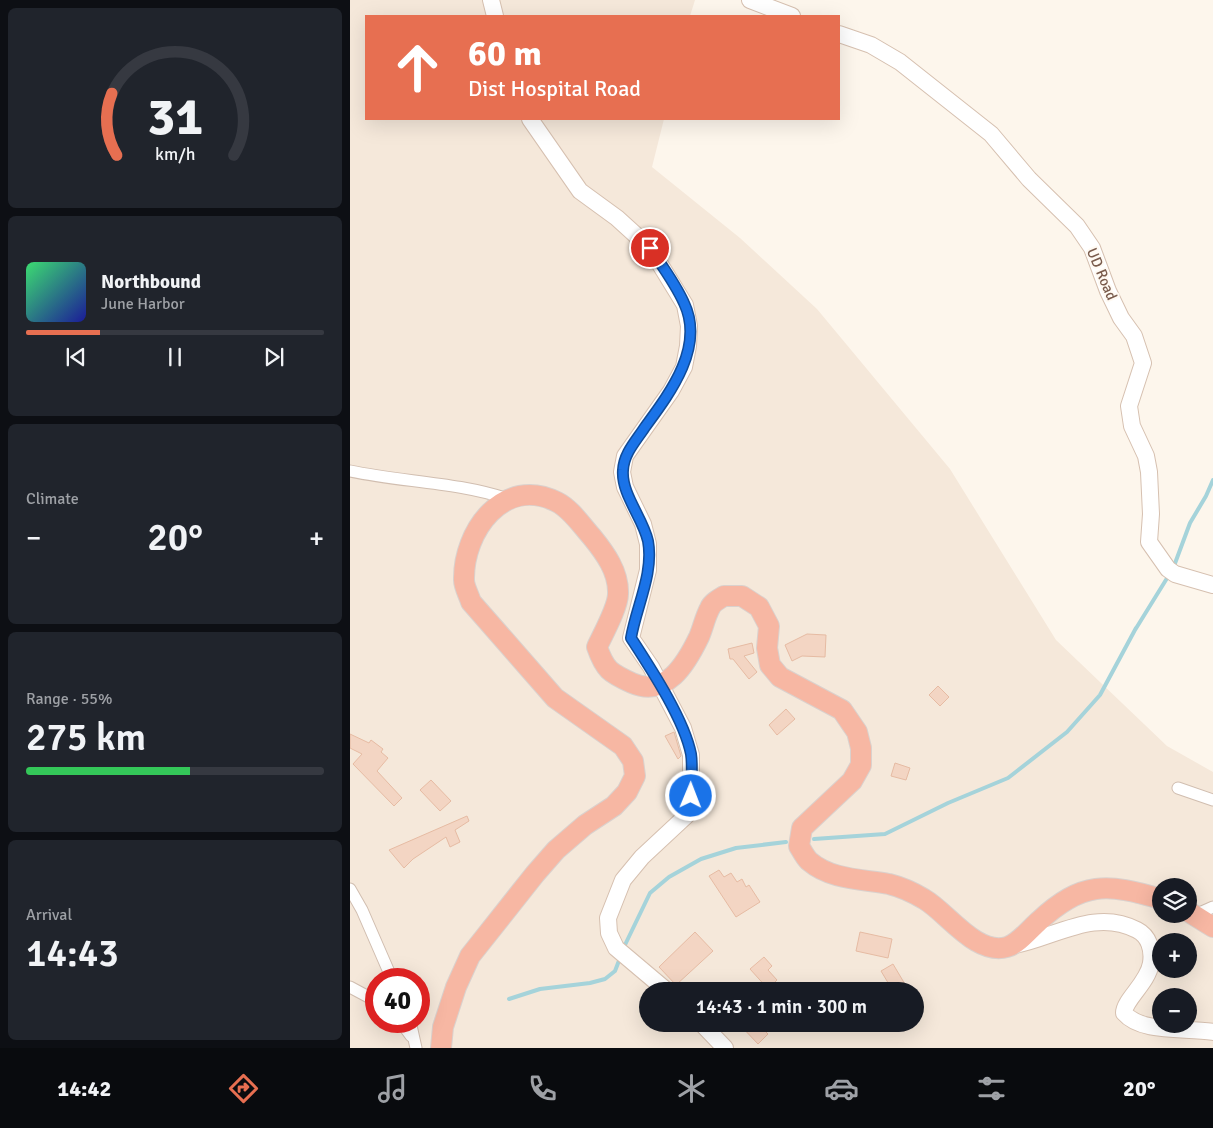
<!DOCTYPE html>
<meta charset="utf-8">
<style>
:root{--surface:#171b24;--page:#20242c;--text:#f1f3f6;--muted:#9ea1a6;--line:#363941;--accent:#e76f51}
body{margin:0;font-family:Signika,sans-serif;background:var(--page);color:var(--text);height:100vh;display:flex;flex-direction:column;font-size:19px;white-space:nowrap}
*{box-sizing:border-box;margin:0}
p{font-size:16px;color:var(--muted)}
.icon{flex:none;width:28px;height:28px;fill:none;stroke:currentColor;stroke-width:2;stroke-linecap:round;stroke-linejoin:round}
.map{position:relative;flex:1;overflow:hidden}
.sheet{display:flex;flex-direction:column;gap:8px;padding:8px;background:#0d0f14;width:350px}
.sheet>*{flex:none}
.hud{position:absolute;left:15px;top:15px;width:475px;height:105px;border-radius:0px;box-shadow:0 5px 20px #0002;background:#e76f51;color:#fff;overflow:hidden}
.tools{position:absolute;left:802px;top:878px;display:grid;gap:10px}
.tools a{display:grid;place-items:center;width:45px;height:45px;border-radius:50%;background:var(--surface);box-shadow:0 5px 20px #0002;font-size:25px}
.speed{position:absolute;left:15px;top:968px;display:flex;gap:10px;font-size:25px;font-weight:700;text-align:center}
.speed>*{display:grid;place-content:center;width:65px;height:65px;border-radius:50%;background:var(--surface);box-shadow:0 5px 20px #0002;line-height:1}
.speed .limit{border:8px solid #d22;background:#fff;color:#111}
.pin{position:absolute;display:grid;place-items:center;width:42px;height:42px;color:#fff;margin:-21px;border:2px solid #fff;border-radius:50%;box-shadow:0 1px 5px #0007}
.me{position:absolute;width:55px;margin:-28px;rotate:1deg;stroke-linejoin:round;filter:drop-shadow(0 0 4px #0008)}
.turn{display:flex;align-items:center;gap:18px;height:105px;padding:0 20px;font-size:22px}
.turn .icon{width:65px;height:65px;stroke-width:2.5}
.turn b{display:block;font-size:35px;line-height:42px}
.big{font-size:38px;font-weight:600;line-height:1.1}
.sheet .card{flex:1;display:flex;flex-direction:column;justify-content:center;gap:8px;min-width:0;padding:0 18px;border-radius:8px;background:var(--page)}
.sheet .dial{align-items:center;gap:0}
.dial svg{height:130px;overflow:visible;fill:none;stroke:var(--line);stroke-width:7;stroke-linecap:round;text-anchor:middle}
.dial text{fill:var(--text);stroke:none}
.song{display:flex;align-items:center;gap:15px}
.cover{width:60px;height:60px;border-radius:8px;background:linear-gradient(135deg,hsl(140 70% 55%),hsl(240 70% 35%))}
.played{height:5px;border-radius:2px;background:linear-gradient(90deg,var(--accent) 25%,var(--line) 25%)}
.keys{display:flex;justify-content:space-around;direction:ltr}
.heat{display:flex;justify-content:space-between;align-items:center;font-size:28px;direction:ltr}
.charge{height:8px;border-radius:4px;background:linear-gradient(90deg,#34c759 55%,var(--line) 0)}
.trip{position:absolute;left:289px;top:982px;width:285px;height:50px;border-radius:25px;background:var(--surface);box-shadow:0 5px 20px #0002;font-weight:600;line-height:50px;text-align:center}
.tab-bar{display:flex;height:80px;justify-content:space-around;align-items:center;background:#090b0e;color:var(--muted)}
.tab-bar .icon{width:35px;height:35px}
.tab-bar .current{color:var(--accent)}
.tab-bar b{font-size:22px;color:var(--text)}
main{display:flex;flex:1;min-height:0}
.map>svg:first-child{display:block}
</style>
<main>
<section class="sheet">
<div class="card dial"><svg viewBox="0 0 100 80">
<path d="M14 69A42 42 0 1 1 86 69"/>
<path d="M14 69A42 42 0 0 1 11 31" stroke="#e76f51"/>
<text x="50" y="56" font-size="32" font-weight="700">31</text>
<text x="50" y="72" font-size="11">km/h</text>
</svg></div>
<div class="card">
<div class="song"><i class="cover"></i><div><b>Northbound</b><p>June Harbor</p></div></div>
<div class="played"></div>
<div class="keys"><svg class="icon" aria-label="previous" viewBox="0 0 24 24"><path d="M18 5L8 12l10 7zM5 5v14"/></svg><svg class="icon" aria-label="pause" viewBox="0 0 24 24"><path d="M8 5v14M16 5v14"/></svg><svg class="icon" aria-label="next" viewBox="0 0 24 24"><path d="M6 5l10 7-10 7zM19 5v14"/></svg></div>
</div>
<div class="card"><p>Climate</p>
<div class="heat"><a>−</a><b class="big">20°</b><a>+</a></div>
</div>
<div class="card"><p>Range · 55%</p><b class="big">275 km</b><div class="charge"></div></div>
<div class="card"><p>Arrival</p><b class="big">14:43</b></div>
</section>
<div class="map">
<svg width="863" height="1048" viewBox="0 0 863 1048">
<rect width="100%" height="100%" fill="#fdf6ec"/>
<!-- residential -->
<path fill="#f5e8da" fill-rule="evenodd" d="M 0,0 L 345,0 L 340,16 L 16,16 L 16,119 L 314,119 L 302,167 L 390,238 L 467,309 L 600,469 L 706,640 L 817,746 L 863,772 L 863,1048 L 0,1048 ZM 811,886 L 839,886 L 839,914 L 811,914 ZM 811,941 L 839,941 L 839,969 L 811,969 ZM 26,979 L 69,979 L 69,1021 L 26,1021 ZM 298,991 L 565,991 L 565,1024 L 298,1024 ZM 811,996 L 839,996 L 839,1024 L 811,1024 Z"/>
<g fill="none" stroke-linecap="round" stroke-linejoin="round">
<!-- stream -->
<path stroke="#a5d3da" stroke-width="4" d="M 824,566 L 840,523 L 856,496 L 863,480
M 785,630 L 819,575
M 464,839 L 535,834 L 598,803 L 658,778 L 717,732 L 750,695 L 786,628
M 273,949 L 300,893 L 319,877 L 351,859 L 386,848 L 436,842
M 159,999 L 190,989 L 240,983 L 255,979 L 265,971 L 270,958"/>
</g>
<!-- building -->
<path fill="#f3d5c3" stroke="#e6bba3" d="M 457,634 L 476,635 L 475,657 L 452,656 L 442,661 L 435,645 Z
M 402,643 L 404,653 L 394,656 L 407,672 L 399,679 L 383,659 L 380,659 L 378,649 Z
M 588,686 L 599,697 L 590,706 L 579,695 Z
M 436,709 L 445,719 L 427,735 L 419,725 Z
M 324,732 L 331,756 L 328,759 L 315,736 Z
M 0,734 L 19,743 L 21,740 L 33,749 L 31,752 L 38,758 L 27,771 L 52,798 L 44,806 L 3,764 L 12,754 L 0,748 Z
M 545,763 L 560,768 L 556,780 L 541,776 Z
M 81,780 L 101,801 L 90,811 L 70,790 Z
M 117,816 L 119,821 L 105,830 L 110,842 L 100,847 L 96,837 L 63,859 L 54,868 L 39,850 Z
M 369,870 L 374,877 L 381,873 L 387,882 L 392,879 L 396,887 L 399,885 L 410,902 L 386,917 L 359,876 Z
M 345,932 L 363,951 L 326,985 L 309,967 Z
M 510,932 L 542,939 L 538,958 L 506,951 Z
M 414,957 L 422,966 L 418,970 L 427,980 L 418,989 L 400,969 Z
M 543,964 L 559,991 L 543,991 L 531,971 Z
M 389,1024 L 408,1024 L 418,1034 L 408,1044 Z"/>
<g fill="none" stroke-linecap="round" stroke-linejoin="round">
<defs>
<path id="street" d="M 0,471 C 52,482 107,482 158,499
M 828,788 L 863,800
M 0,889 L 12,910 L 42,979
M 845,915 L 863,907
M 0,987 L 26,1001
M 50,1021 L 61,1036
M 60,1021 L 66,1048"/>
<path id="secondary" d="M 141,0 L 145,16
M 400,0 L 442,16
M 489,34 L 521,45 L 550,62 L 641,134 L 679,179 L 727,226 L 742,248 L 758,291 L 771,318 L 784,336 L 793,363 L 779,406 L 782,426 L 796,456 L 799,472 L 801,514 L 799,542 L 818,569 L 825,574 L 863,585
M 180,119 L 230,191 L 267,218 L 300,248 L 335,305 L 339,326 L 338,346 L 334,367 L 321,391 L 275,456 L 272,472 L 275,487 L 293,524 L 298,544 L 298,570 L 281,638 L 301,667 L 333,728 L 341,755 L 341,796 L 336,816 L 292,857 L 273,880 L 258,918 L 259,933 L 266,948 L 317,991
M 665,945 C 706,937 745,908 787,930 C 799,936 803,950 801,963 C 798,983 774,1000 774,1013 C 792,1034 837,1027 863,1032
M 352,1024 L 375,1048"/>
<path id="highway" d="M 839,912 L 863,927
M 91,1048 L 93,1027 L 106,987 L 120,956 L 185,874 L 206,850 L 235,825 L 264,806 L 277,792 L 285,776 L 283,761 L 273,746 L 205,698 L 121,602 C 119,595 114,587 114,580 C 113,531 154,475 207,502 C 221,509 232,526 242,537 C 255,553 269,572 268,594 C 268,607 253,634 247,647 C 255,670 260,673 282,683 C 316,698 336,664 349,637 C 353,628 355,617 360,608 C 362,603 369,599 374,596 L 392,596 L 409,607 L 419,626 L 417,648 L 420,665 L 430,677 L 492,710 L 507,732 L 511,748 L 511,765 L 502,781 L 452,828 L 449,846 C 452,851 455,857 459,861 C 481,880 512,879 539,884 C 551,887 564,893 574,899 C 597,912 626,956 657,947 C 668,944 680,929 689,921 C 732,881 757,883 811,899"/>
</defs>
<!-- street casing -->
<use href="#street" stroke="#d1beb0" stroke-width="13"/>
<!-- secondary casing -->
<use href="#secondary" stroke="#d6c0b0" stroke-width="18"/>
<!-- highway casing -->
<use href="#highway" stroke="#dad1cd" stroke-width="22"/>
<!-- street -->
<use href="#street" stroke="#fff" stroke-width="11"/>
<!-- secondary -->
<use href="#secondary" stroke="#fff" stroke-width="16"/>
<!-- highway -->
<use href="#highway" stroke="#f7b7a3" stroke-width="20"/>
</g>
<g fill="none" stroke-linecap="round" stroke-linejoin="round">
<defs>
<path id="route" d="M 300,248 C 312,266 325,283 334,303 C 355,347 320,393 295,427 C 286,441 274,453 273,470 C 271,494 293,518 298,541 C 304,574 286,607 281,638 C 301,669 334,719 341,754 C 343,767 341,783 341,796"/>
</defs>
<!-- route casing -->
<use href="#route" stroke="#114b97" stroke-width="12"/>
<!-- route -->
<use href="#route" stroke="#1a73e8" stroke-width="9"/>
</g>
<g text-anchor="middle" stroke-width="4" stroke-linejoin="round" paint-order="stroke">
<!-- street labels -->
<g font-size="15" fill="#7a5c4d" stroke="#fffaf3">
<text transform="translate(752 274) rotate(67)" y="5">UD Road</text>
</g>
</g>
</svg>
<div class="tools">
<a><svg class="icon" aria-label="layers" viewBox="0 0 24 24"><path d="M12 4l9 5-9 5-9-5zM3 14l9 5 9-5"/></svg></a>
<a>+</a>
<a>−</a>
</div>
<div class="speed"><div class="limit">40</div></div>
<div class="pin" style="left:300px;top:248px;background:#d93025"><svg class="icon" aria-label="arrive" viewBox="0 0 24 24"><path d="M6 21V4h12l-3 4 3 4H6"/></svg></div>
<svg class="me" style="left:341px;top:796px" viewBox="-20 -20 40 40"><circle r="17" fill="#1a73e8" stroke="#fff" stroke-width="3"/><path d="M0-11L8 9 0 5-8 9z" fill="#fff"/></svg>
<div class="trip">14:43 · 1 min · 300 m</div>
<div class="hud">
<div class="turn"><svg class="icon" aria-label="ahead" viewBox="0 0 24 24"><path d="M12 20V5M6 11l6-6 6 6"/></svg><div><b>60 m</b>Dist Hospital Road</div></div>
</div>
</div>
</main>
<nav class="tab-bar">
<b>14:42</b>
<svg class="icon current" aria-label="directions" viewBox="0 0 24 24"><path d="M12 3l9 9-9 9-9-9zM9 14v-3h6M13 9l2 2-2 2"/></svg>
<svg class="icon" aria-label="music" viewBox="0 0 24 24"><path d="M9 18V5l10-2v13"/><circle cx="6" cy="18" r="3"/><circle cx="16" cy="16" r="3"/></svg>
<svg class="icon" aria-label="phone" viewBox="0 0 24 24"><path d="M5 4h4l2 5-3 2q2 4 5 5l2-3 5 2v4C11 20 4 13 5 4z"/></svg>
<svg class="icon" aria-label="climate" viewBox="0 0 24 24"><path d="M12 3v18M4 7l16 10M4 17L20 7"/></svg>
<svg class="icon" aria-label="car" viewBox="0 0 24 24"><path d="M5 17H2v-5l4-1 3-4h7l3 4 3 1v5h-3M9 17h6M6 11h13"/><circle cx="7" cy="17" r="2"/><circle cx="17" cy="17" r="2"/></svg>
<svg class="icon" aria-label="filters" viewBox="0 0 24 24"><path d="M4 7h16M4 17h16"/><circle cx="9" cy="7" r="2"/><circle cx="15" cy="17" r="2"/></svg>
<b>20°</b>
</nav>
